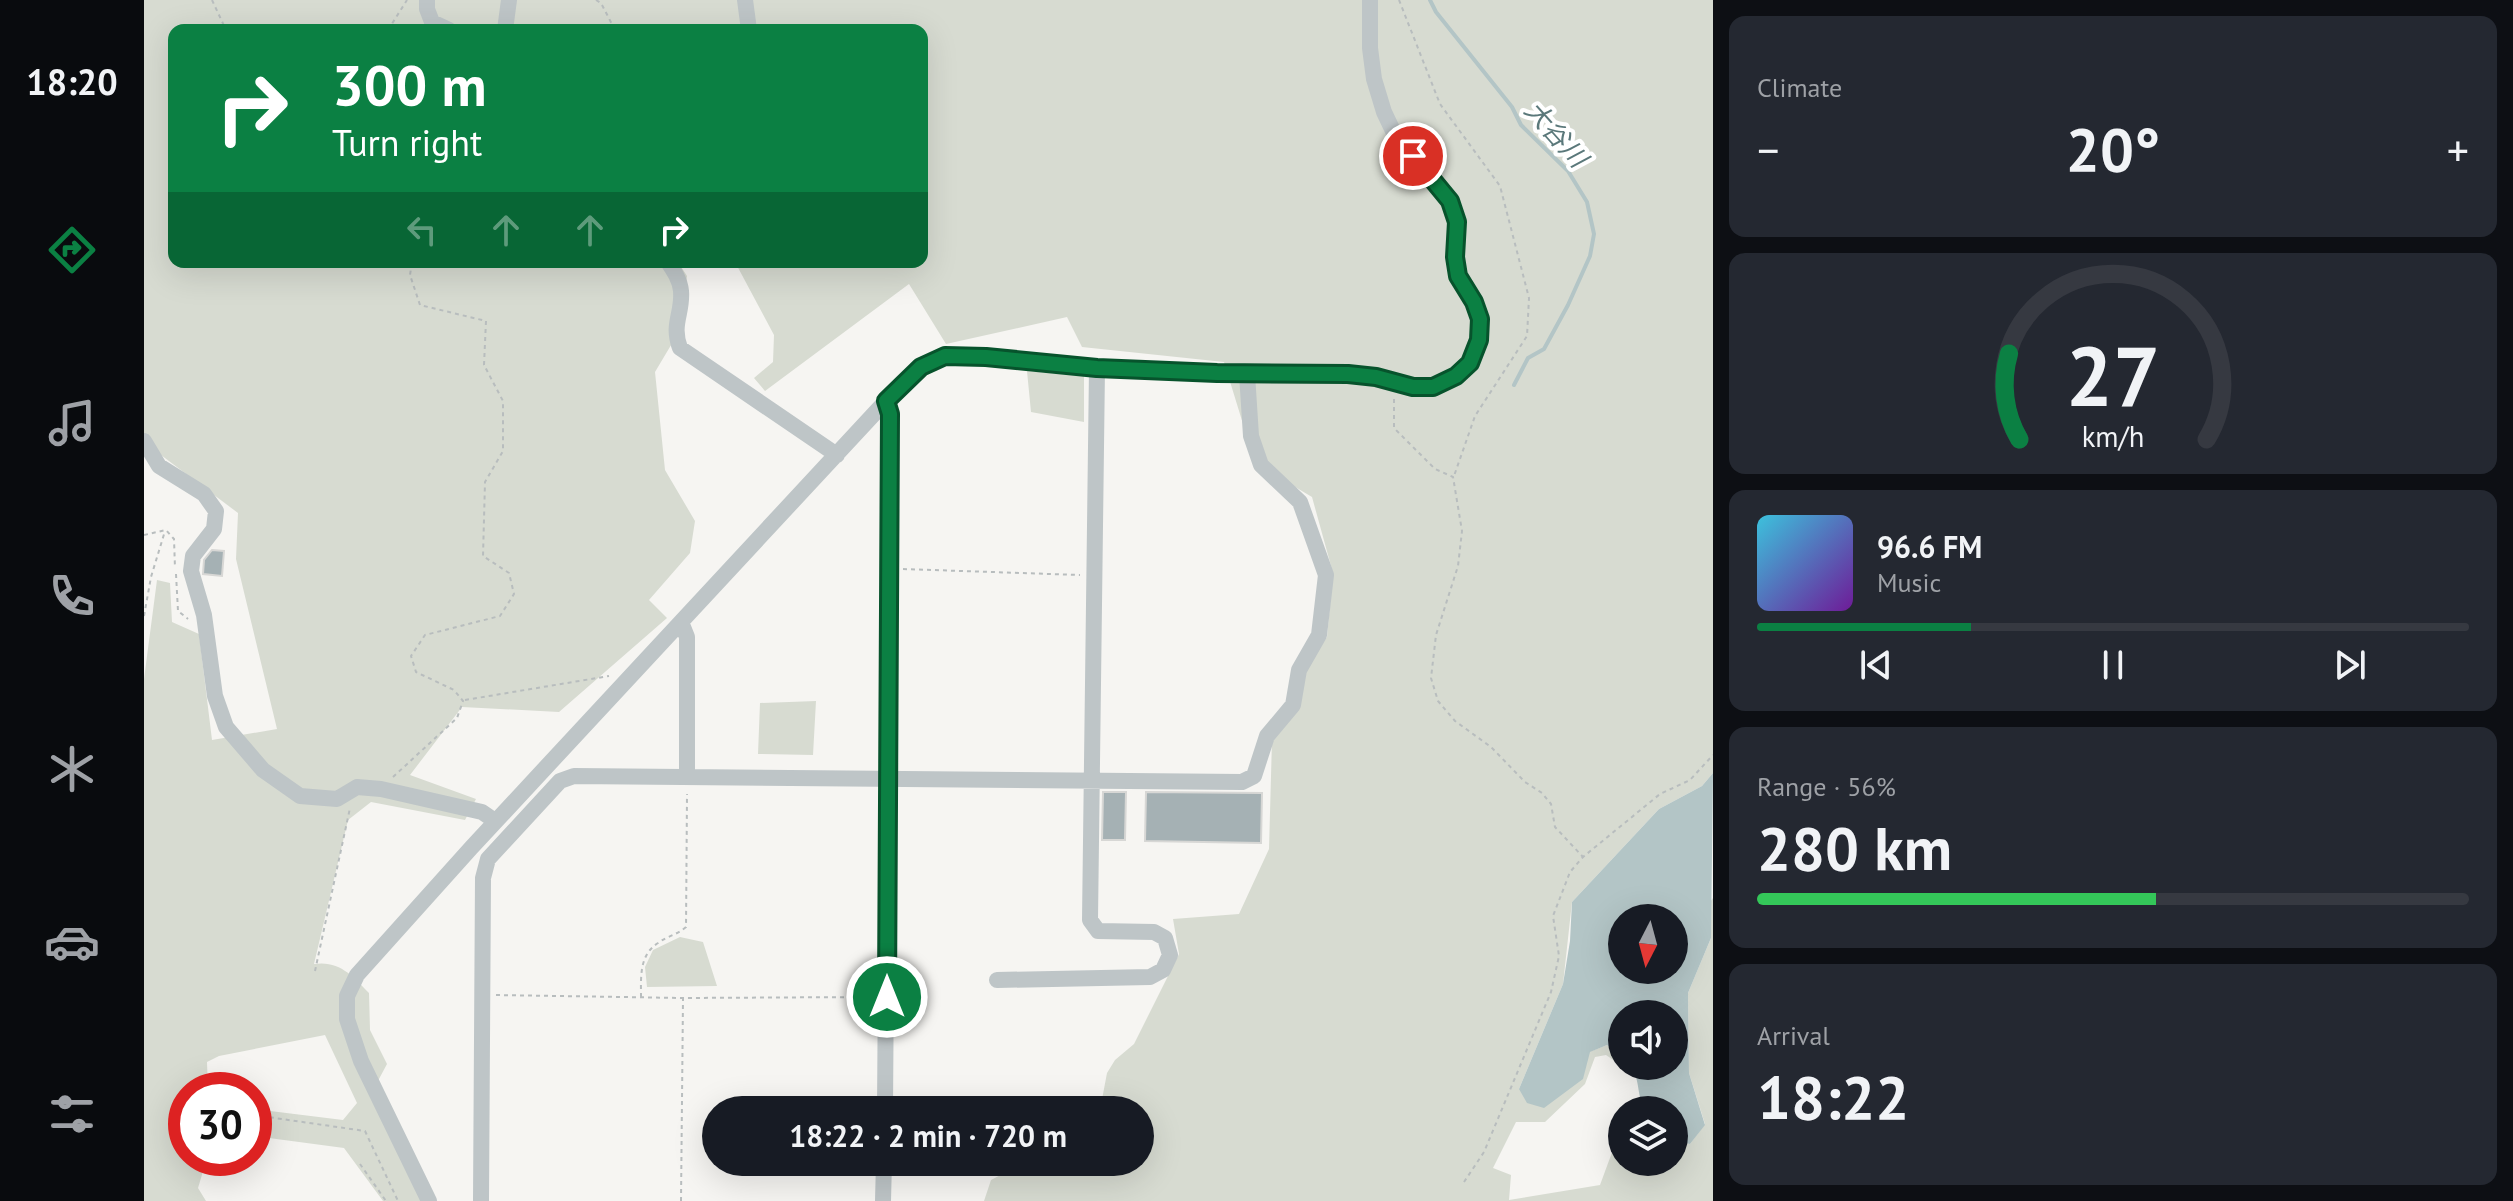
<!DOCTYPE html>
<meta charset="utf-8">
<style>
:root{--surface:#171b24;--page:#242831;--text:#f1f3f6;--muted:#9ea1a6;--line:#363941;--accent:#0b8043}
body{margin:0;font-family:"PT Sans","Noto Sans JP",sans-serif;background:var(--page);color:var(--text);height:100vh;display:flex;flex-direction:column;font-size:30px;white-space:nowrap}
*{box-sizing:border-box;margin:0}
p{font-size:26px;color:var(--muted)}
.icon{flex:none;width:44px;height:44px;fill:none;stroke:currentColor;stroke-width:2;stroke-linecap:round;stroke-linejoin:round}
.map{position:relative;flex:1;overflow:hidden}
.side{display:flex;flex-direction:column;gap:16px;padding:16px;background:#0d0f14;width:800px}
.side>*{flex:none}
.top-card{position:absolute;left:24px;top:24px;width:760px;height:244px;border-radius:16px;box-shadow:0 8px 32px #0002;background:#0b8043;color:#fff;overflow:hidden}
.needle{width:52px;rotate:186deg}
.tools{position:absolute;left:1464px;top:904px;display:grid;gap:16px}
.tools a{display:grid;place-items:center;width:80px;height:80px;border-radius:50%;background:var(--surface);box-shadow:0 8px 32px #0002;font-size:40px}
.speed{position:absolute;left:24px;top:1072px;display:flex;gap:16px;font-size:40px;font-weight:700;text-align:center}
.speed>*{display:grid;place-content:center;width:104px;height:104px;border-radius:50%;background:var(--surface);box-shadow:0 8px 32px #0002;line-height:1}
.speed .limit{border:12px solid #d22;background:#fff;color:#111}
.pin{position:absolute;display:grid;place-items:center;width:68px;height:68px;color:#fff;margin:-34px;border:4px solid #fff;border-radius:50%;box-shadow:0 2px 8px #0007}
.me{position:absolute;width:88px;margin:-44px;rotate:0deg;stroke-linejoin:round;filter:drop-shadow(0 0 6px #0008)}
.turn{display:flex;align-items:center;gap:28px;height:168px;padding:0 32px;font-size:36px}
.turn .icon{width:104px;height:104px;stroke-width:2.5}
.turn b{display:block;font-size:56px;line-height:68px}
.lanes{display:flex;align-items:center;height:76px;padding:0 32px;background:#0003;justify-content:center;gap:40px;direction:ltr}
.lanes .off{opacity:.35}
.big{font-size:60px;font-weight:700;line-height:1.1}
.side .card{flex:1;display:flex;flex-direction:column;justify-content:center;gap:12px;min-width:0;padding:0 28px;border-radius:16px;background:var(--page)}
.side .dial{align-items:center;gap:0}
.dial svg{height:208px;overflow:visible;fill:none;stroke:var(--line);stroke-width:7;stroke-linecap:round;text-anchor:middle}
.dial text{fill:var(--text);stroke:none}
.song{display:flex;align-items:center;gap:24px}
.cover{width:96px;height:96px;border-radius:12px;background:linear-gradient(135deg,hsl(190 70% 55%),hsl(280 70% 35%))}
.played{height:8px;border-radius:4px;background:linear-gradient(90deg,var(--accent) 30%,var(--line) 30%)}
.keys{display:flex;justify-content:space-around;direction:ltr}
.heat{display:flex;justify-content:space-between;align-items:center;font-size:44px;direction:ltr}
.charge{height:12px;border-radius:6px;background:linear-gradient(90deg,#34c759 56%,var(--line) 0)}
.trip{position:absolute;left:558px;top:1096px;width:452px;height:80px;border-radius:40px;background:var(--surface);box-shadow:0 8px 32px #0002;font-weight:700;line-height:80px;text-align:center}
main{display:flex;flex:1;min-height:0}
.tabs{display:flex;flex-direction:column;width:144px;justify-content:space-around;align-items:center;background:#090b0e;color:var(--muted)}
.tabs .icon{width:56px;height:56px}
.tabs .on{color:var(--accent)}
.tabs b{font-size:36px;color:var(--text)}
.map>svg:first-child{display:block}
</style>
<main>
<nav class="tabs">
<b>18:20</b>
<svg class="icon on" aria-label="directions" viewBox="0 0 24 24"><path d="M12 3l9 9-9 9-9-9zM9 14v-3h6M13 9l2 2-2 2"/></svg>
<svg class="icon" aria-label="music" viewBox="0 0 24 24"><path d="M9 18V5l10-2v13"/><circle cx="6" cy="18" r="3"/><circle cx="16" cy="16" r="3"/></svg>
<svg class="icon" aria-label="phone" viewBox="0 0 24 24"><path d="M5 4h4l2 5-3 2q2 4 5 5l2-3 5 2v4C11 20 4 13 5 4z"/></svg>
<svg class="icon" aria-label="climate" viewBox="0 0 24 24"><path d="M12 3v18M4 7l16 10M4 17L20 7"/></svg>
<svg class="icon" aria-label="car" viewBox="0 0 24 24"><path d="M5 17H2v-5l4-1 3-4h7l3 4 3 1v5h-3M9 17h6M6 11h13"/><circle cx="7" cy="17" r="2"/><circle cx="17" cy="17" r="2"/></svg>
<svg class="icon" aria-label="filters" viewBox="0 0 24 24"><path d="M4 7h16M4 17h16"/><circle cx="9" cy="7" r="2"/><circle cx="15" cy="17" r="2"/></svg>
</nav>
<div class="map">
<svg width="1569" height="1201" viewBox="0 0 1569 1201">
<rect width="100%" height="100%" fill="#f6f5f2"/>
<!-- green -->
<path fill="#d7dbd1" d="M 0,0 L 1569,0 L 1569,773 L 1558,786 L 1515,809 L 1428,902 L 1419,984 L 1375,1089 L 1438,1079 L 1445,1052 L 1463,1045 L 1478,1058 L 1478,1066 L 1462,1055 L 1451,1057 L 1441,1084 L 1401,1122 L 1372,1122 L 1349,1168 L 1367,1175 L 1365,1200 L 1456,1185 L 1470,1147 L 1478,1146 L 1478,1162 L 1530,1162 L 1530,1141 L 1546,1144 L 1561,1124 L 1545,1073 L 1544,993 L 1567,938 L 1566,902 L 1569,898 L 1569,1201 L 840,1201 L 847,1180 L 881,1162 L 996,1162 L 996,1110 L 956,1110 L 963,1073 L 971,1060 L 990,1044 L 1035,954 L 1029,919 L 1095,914 L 1125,849 L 1128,740 L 1164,665 L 1183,637 L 1189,573 L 1168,497 L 1111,463 L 1080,362 L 938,347 L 923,317 L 802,344 L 765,284 L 621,391 L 610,378 L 629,362 L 630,335 L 591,262 L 778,262 L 778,30 L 30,30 L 30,262 L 534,262 L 543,276 L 536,330 L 511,372 L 521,470 L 551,521 L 546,553 L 505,600 L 523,618 L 415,712 L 318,707 L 266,775 L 332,799 L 321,820 L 227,802 L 204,820 L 170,964 C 195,960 209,976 225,993 L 226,1030 L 243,1064 L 228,1092 L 278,1201 L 239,1201 L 200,1148 L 110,1136 L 110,1109 L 199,1120 L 213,1103 L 181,1035 L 75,1056 L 63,1062 L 64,1090 L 42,1090 L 42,1158 L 63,1158 L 54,1188 L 62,1201 L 0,1201 L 0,679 L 13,580 L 26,583 L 28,622 L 55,634 L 68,740 L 133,729 L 92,559 L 94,513 L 5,446 L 0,449 Z
M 883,371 L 940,376 L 940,422 L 887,412 Z
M 672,701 L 669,755 L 614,754 L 616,703 Z
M 536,937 L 559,942 L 573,986 L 503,987 L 501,967 L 509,950 Z"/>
<!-- water -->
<path fill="#b3c5c6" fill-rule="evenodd" d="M 1569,773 L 1567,938 L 1544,993 L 1545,1073 L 1561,1125 L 1546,1144 L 1530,1141 L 1530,1110 C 1484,1110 1502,1097 1488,1066 L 1530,1066 L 1530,1014 L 1478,1014 L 1478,1058 L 1463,1045 L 1446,1052 L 1439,1079 L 1400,1108 L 1383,1103 L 1375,1089 L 1419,984 L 1426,941 L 1428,902 L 1515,809 L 1558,786 ZM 1478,918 L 1530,918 L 1530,970 L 1478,970 Z"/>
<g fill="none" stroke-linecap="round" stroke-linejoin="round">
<!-- stream -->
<path stroke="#b3c5c6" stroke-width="4" d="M 1286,0 L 1292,12 L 1368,107 L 1377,125 L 1424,171 L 1443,202 L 1450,234 L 1446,256 L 1424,305 L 1400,349 L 1384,358 L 1370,385"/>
</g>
<!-- building -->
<path fill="#a5b1b4" stroke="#d7d7d5" stroke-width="2" d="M 68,550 L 80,551 L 78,576 L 59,574 L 60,560 Z
M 959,792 L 982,792 L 981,840 L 958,840 Z
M 1002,792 L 1118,793 L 1117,843 L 1001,841 Z"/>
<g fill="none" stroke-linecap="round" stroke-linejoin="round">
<!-- path -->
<path stroke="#b8bdbe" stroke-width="2" stroke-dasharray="4 4" stroke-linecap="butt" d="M 68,0 L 82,30
M 452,0 L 457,3 L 471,30
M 1255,0 L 1296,104 L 1356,186 L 1385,298 L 1383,336 L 1331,416 L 1310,476
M 244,30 L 263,0
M 1250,399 L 1250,428 L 1291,469 L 1309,477 L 1318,531 L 1314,566 L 1292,635 L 1287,678 L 1294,701 L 1311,721 L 1347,747 L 1381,782 L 1398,793 L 1407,804 L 1411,827 L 1439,857
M 0,535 L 22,530 L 30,539 L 31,568
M 759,569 L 936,575
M 32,574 L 34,611 L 44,619
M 0,616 L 7,577 L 21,531
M 321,700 L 465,676
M 249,777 L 313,718 L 319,701 L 310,690 L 272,672 L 267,656 L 281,635 L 356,616 L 370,594 L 365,573 L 339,556 L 341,482 L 359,451 L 359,401 L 340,365 L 342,321 L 276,305 L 266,275 L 268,262
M 171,971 L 206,808
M 352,995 L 539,998 L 725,997
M 497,997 C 497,977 495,955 514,943 C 523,936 533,935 542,927 L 543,794
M 110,1115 L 221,1131 L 254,1201
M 216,1164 L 242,1201
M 1320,1182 L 1340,1152 L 1407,992 L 1415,956 L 1409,916 L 1426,872 L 1439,857 L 1516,794 L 1546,780 L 1569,755
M 537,1201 L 539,999"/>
<!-- minor -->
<path stroke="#bec5c7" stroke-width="16" d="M 283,0 L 283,9 L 288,22 L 305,30
M 601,0 L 605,30
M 361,30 L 365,0
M 524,262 C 530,271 536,280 537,291 C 539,313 527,324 536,348 L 693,455
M 0,441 L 15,466 L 60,494 L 72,511 L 70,529 L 49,556 L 47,571 L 60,615 L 71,696 L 82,727 L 119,770 L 156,796 L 193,799 L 213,787 L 237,789 L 338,812 L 351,821
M 537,622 L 543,637 L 543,776
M 853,980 L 1006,977 L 1019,970 L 1026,955 L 1021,938 L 1010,932 L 954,931 L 946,920 L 953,368
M 741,1110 L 746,414 L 742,401
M 285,1201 L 217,1061 L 203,1019 L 203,996 L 213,975 L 327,848 L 742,401 L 777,367 L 801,356 L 842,357 L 953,368 L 1103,374 L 1204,374 L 1232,377 L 1269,387 L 1289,387 L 1312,376 L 1326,363 L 1335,340 L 1336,319 L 1330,302 L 1314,276 L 1311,257 L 1313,222 L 1306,201 L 1250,133 L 1240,112 L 1230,79 L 1226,48 L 1226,0
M 337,1201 L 339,878 L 344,859 L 416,781 L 430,776 L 1098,782 L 1110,776 L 1123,736 L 1149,705 L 1155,670 L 1175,635 L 1182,575 L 1156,502 L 1117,465 L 1107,436 L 1103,374
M 739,1201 L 740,1162"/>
</g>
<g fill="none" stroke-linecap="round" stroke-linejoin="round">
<defs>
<path id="route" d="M 743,997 L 746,414 L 742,401 L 777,367 L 801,356 L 842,357 L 953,368 L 1073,373 L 1204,374 L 1232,377 L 1269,387 L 1289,387 L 1312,376 L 1326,363 L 1335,340 L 1336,319 L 1330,302 L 1314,276 L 1311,257 L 1313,222 L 1306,201 L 1269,156"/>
</defs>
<!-- route casing -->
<use href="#route" stroke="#07532c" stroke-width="20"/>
<!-- route -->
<use href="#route" stroke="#0b8043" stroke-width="14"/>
</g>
<g text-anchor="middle" stroke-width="8" stroke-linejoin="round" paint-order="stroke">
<!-- water labels -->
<g font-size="26" font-style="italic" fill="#5a787a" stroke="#fff">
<text transform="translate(1412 134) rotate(48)" y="9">大谷川</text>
</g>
</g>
</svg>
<div class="tools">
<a><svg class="needle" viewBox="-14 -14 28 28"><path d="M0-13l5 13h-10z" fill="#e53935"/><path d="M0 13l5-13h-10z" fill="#9ea1a6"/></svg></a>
<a><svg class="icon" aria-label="sound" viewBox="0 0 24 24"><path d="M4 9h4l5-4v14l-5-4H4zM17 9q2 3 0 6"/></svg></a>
<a><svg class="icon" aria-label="layers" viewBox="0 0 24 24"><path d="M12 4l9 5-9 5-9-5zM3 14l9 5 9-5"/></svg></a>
</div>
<div class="speed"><div class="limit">30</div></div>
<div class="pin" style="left:1269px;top:156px;background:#d93025"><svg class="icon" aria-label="arrive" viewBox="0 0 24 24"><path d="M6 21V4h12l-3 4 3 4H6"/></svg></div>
<svg class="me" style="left:743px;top:997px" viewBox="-20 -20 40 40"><circle r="17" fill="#0b8043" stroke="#fff" stroke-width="3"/><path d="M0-11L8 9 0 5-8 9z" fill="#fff"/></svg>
<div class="trip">18:22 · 2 min · 720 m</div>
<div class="top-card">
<div class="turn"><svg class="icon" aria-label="right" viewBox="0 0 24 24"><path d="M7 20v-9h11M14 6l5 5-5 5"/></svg><div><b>300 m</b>Turn right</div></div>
<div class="lanes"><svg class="icon off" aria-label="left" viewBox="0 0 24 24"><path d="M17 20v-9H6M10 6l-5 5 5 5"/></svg><svg class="icon off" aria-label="ahead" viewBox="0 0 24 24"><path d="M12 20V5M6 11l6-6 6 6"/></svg><svg class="icon off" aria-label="ahead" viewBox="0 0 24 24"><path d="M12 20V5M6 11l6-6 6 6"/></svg><svg class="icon" aria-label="right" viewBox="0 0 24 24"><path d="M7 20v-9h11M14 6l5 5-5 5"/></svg></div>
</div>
</div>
<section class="side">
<div class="card"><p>Climate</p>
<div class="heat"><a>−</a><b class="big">20°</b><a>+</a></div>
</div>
<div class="card dial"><svg viewBox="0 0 100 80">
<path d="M14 69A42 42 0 1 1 86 69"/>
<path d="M14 69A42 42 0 0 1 10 36" stroke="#0b8043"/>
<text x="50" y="56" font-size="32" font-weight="700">27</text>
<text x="50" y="72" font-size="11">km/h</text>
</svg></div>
<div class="card">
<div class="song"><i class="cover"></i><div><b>96.6 FM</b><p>Music</p></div></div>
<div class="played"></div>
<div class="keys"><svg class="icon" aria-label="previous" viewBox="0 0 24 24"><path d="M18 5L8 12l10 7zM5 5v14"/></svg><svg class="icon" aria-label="pause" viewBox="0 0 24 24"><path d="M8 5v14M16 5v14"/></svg><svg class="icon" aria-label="next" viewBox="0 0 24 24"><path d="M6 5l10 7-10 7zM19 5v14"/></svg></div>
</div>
<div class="card"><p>Range · 56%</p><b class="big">280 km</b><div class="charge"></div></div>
<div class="card"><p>Arrival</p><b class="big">18:22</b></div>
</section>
</main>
